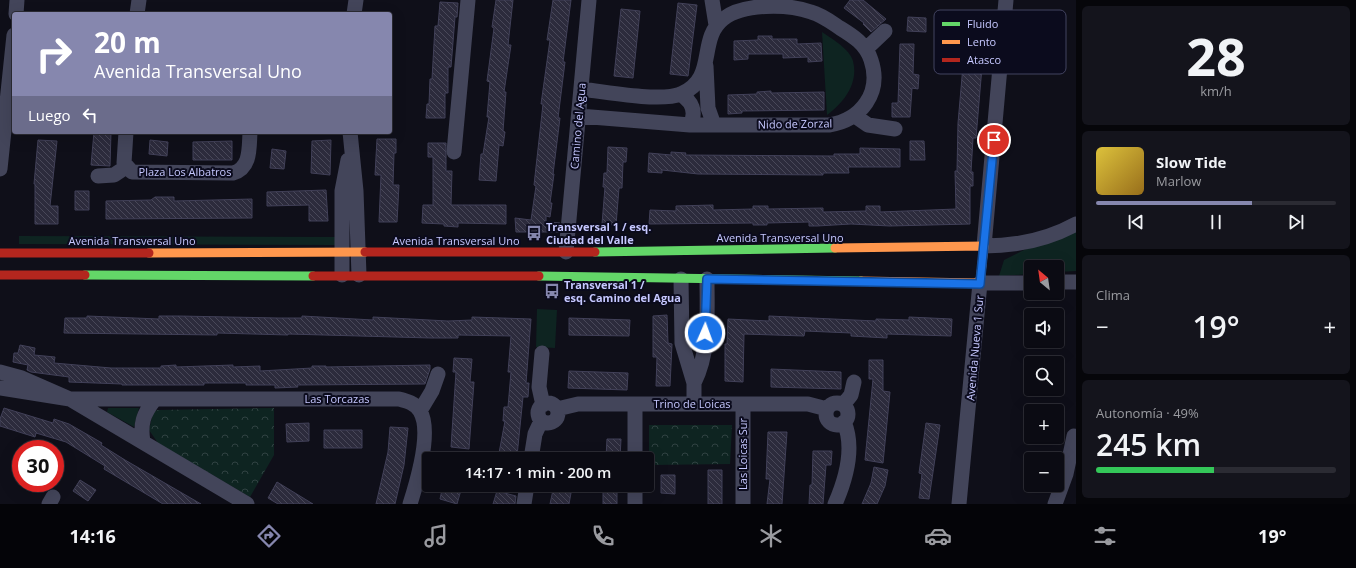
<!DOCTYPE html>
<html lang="es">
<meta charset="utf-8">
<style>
:root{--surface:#0b0b13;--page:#14141c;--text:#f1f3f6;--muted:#9a9ba0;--line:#2b2b33;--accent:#8687ae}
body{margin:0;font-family:"Open Sans",sans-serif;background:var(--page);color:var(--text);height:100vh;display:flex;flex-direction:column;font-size:15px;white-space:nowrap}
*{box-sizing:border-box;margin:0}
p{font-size:13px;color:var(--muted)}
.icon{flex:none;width:22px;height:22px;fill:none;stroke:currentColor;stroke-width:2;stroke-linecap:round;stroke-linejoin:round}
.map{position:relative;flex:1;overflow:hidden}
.drawer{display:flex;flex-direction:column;gap:6px;padding:6px;background:#06060a;width:280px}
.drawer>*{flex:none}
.banner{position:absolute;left:12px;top:12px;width:380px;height:122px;border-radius:4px;box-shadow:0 4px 16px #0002,0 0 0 1px var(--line);background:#8687ae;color:#fff;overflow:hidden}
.needle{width:26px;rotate:331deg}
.buttons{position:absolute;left:1024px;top:260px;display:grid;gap:8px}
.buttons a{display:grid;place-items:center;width:40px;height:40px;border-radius:4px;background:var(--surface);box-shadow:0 4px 16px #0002,0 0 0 1px var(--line);font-size:20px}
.speed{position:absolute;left:12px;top:440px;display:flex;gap:8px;font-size:20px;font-weight:700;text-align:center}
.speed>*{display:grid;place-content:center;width:52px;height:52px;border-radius:50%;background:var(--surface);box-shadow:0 4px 16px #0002,0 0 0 1px var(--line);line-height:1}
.speed .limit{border:6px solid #d22;background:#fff;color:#111}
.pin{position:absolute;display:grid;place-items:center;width:34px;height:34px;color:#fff;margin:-17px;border:2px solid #fff;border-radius:50%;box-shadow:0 1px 4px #0007}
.me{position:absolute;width:44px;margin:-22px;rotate:2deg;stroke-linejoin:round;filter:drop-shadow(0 0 3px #0008)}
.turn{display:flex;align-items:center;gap:14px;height:84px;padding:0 16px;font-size:18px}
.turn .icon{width:52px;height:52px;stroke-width:2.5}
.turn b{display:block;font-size:28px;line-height:34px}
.then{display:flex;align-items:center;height:38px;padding:0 16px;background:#0003;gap:8px;font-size:15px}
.big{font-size:30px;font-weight:600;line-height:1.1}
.drawer .card{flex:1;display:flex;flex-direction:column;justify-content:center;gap:6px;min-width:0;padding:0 14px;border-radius:6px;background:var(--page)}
.drawer .dial{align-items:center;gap:0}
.dial b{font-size:52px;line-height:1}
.song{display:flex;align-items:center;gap:12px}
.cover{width:48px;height:48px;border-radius:6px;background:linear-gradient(135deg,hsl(50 70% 55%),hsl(40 70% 35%))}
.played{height:4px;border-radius:2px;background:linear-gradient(90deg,var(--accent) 65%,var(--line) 65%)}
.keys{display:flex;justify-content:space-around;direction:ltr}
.heat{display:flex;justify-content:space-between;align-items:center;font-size:22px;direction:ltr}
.charge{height:6px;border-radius:3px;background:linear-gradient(90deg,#34c759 49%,var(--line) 0)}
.trip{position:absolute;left:422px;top:452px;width:232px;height:40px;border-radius:4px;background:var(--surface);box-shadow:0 4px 16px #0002,0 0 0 1px var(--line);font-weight:600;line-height:40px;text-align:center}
.tabs{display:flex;height:64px;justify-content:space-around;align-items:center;background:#040408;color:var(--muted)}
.tabs .icon{width:28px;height:28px}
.tabs .current{color:var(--accent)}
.tabs b{font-size:18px;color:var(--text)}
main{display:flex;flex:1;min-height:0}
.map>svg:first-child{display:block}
</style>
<main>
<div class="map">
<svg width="1076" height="504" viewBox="0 0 1076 504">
<defs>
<pattern id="park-crowns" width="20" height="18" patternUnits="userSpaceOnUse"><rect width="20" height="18" fill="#0e2421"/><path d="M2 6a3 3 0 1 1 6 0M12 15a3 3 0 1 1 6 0" fill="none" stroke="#304242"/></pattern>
<pattern id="building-back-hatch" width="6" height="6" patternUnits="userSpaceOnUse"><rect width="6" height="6" fill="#2c2b3c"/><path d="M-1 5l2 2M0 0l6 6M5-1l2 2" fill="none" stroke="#494859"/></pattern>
</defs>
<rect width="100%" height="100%" fill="#0f0f19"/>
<!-- grass -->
<path fill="#0e2421" d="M 822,32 C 831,38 850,49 853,61 C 859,84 843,103 827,115 Z
M 1076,232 L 1076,271 L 1057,272 L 1057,267 L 1031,267 L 1031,274 L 999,276 L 1004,260 L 1024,250 Z
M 19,236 L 335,237 L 335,245 L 19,244 Z
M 537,309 L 557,310 L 555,348 L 536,347 Z
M 108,408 L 139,408 L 134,427 L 107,412 Z"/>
<!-- park -->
<path fill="url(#park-crowns)" d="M 274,408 L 274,455 L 250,497 L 158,443 L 149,430 L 153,413 L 157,410 Z
M 649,425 L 732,425 L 730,464 L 649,465 Z"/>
<!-- building -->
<path fill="url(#building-back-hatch)" stroke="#414058" d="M 496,0 L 513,0 L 508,45 L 511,45 L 504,92 L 506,92 L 503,131 L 505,132 L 503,146 L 499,145 L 496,181 L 479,180 L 481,154 L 483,154 L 489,117 L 487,117 L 490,82 L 487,81 L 494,28 L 492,27 Z
M 553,0 L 571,0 L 563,62 L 565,62 L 558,118 L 560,118 L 553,174 L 554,174 L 550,203 L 552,203 L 550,217 L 546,216 L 546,222 L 560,223 L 559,232 L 516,232 L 515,218 L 531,220 L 536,186 L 534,185 L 543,104 L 541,104 L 550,40 L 547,40 Z
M 850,0 L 863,0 L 886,19 L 871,32 L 863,24 L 864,23 L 844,8 Z
M 440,2 L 458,3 L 457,17 L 455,17 L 451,67 L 448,67 L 448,93 L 445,93 L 445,118 L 426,118 L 427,104 L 429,104 L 430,79 L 432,79 L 435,26 L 438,26 Z
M 678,3 L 697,5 L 688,76 L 670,74 Z
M 621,9 L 640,11 L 633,78 L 614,76 Z
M 908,17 L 926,18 L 926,32 L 907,31 Z
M 969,26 L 983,27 L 981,55 L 983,55 L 976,138 L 973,138 L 971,172 L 973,172 L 973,186 L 970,186 L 970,224 L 890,226 L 851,224 L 817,226 L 809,226 L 809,222 L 767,223 L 767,225 L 753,225 L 753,223 L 649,224 L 650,210 L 676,211 L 676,206 L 713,205 L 713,210 L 753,209 L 753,206 L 768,206 L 768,209 L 823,208 L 823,212 L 866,211 L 866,206 L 880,206 L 880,212 L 956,209 L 955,171 L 957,171 L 958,123 L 964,54 L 967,54 Z
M 758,36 L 772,36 L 772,39 L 797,39 L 797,44 L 821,43 L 822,61 L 808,62 L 808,57 L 783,58 L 783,54 L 748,54 L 748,59 L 734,60 L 734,41 L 758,40 Z
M 900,44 L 914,44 L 913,74 L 919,75 L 918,89 L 912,88 L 910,117 L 892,117 L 892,103 L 898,103 Z
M 771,91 L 771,93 L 824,92 L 824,110 L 742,111 L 742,113 L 728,114 L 728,95 L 757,94 L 757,92 Z
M 94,132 L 111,132 L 110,166 L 91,165 Z
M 377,139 L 396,139 L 396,153 L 394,153 L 393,185 L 399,185 L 397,222 L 379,222 L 381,175 L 375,175 Z
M 38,140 L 57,141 L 50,206 L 58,206 L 58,224 L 35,224 L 35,184 L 34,184 Z
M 150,140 L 168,142 L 167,156 L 149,154 Z
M 331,140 L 330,175 L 311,173 L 312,141 Z
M 232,141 L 232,160 L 193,160 L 193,142 Z
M 910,141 L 924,141 L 925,160 L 910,160 Z
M 428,143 L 446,143 L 446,171 L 452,171 L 451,205 L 506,205 L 506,224 L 458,223 L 458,227 L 444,226 L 444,224 L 422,223 L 423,205 L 433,205 L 433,157 L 428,157 Z
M 608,147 L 627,148 L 626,162 L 623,162 L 622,188 L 619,188 L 616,225 L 602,224 L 605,187 L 603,187 L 604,173 L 607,173 Z
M 860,148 L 900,149 L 900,167 L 848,167 L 849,173 L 823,173 L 823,175 L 698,174 L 662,170 L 662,173 L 648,172 L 649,153 L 671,155 L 671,152 L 686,153 L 685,155 L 834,156 L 834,154 L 860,154 Z
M 272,149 L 286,151 L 284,169 L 270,168 Z
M 326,190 L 328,221 L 309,221 L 309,205 L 267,206 L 267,192 Z
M 75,191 L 89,191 L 89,210 L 75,210 Z
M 155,197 L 174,197 L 174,201 L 252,199 L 252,218 L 106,219 L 106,201 L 151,200 Z
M 667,315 L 668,343 L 672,344 L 670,386 L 656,386 L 657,357 L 653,357 L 653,316 Z
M 87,316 L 159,319 L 159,316 L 179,316 L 278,318 L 302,318 L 302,316 L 373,320 L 373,317 L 448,321 L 472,320 L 472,317 L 531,319 L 526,383 L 529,383 L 528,397 L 523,397 L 517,456 L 499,453 L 505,421 L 503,421 L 504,407 L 508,407 L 511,372 L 508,372 L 511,336 L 458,335 L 458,338 L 431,338 L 288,334 L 288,335 L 217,333 L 217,335 L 64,333 L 65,318 L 87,318 Z
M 769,316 L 876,321 L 876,319 L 909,320 L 909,317 L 952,319 L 951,336 L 887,334 L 887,338 L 851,336 L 851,333 L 805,331 L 804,336 L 744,334 L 743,382 L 725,381 L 725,344 L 727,344 L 728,319 L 769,321 Z
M 569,318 L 630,320 L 629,336 L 569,335 Z
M 20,345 L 35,348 L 34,355 L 55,357 L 54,363 L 111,368 L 161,368 L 161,366 L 176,365 L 176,367 L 233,365 L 233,367 L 260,366 L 260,371 L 312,368 L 312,366 L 326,366 L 326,367 L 430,365 L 430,369 L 425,384 L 297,385 L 298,387 L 275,388 L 275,385 L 246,385 L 246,383 L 204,383 L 204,385 L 122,385 L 122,384 L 69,382 L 69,377 L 31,372 L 27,370 L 28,365 L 13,362 L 14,353 L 18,353 Z
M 454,358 L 472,359 L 470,382 L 474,382 L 469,449 L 451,447 L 456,372 L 453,372 Z
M 869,360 L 883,360 L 883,391 L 890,392 L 883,463 L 865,460 L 873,379 L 869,379 Z
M 771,369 L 841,372 L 841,389 L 771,387 Z
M 569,371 L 628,373 L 627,390 L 568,388 Z
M 4,408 L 53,423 L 54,419 L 69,424 L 102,443 L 101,445 L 125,460 L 201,504 L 163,504 L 104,469 L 105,466 L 66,442 L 36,433 L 35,437 L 0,426 L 0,419 Z
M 309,423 L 309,441 L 287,442 L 286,424 Z
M 926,423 L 940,425 L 929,499 L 919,498 L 922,474 L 919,473 Z
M 390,427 L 408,428 L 404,465 L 395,504 L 376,504 L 388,452 Z
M 324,430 L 362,430 L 362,448 L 324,448 Z
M 768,432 L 787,432 L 782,504 L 767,504 L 770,479 L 766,479 Z
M 607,439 L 621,439 L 620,458 L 606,458 Z
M 813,451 L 832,451 L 831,465 L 826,465 L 823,504 L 809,504 L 810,485 L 812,485 Z
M 874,467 L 888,470 L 885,486 L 877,504 L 862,504 L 871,483 Z
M 708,470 L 722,470 L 722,504 L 708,504 Z
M 661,475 L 675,475 L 675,494 L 661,493 Z
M 80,480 L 96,490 L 88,501 L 73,491 Z
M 277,482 L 313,504 L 278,504 L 268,498 Z
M 443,485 L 461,490 L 457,504 L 440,499 Z
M 603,485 L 617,485 L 617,504 L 603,504 Z
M 553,490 L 571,493 L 569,504 L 550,504 Z
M 497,491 L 516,496 L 515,504 L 493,504 Z"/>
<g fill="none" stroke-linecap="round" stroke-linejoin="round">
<!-- street -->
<path stroke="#43455a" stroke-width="15" d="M 712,0 L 716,25
M 1006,0 L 984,246 C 1017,246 1047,240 1076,224
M 16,14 L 17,0
M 137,14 L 139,0
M 354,14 L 356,0
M 866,49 L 885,31
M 706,66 L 708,108 L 714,125
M 680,94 C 692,101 697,112 690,125
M 579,116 L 690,125 L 829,125 C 861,120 882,93 871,60 C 866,44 853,36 840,28 C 831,22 822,15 811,12 C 788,4 743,3 723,19 C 697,40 718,78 681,94 C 660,102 605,92 581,89
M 855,116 L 868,125 L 895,129
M 126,132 L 124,163 L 132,172 L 233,173 C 251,168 249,148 250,132
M 350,132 L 356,191 L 359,275
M 454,152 L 468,0
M 0,169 L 14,35
M 98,176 L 114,175 L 126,167
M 566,252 L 589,0
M 342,275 L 342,191 L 348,160
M 681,279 L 682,343 L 694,383 L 694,404
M 1057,282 L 1076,282
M 542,353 L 539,387 L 543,405
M 0,372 L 22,378 L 70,399 L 247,504
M 694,383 C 710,352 707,313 707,279
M 0,388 L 70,399 L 399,399 C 407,401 415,403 420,411 C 432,431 417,482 410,504
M538 413a10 10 0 1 1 20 0a10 10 0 1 1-20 0Z
M826 414a11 11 0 1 1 22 0a11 11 0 1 1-22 0Z
M 635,404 L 635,459
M 743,404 L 743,504
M 843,405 L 851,395 L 854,382
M 557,409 L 578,404 L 808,404 L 827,409
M 420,411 L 432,391 L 438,374
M 143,442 C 140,424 143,414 155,399
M 531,459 L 535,434 L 541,421
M 49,504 L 53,497
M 524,504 L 527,485
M 635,504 L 635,485
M 835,504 C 846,479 855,448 844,422
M 959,504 L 980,283 L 1031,283
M 1055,504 L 1066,474 L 1074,436"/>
<!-- fast -->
<path stroke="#63d668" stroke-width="9" d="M 595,252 L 835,248
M 85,275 L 313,276
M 539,276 L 861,281"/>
<!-- slow -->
<path stroke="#ff974d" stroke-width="9" d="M 835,248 L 984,246 L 980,283 L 861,281
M 149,253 L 365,252"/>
<!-- jam -->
<path stroke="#b3261e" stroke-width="9" d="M 365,252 L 595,252
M 0,253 L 149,253
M 0,275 L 85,275
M 313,276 L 539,276"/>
</g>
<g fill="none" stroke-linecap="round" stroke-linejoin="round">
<defs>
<path id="route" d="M 705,333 L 707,279 L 980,284 L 994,140"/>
</defs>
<!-- route casing -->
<use href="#route" stroke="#114b97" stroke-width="10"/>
<!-- route -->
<use href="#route" stroke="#1a73e8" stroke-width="7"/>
</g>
<!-- icons -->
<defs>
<symbol id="bus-bare" viewBox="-9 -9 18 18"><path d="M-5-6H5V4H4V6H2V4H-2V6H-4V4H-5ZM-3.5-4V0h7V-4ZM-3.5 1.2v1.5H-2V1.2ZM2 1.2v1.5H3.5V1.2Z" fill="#8687ae" stroke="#0b0b1d" stroke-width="2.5" paint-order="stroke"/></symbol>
</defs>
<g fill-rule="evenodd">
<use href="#bus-bare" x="523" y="222" width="22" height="22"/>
<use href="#bus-bare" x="541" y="280" width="22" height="22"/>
</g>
<g text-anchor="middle" stroke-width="4" stroke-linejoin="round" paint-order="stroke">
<!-- street labels -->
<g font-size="11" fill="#c6c8ff" stroke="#0b0b1d">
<text transform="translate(795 124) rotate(-1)" y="4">Nido de Zorzal</text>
<text transform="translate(578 126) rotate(-85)" y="4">Camino del Agua</text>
<text x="185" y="176">Plaza Los Albatros</text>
<text x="780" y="242">Avenida Transversal Uno</text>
<text x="132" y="245">Avenida Transversal Uno</text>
<text x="456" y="245">Avenida Transversal Uno</text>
<text transform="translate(975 348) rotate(-85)" y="4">Avenida Nueva 1 Sur</text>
<text x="337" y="403">Las Torcazas</text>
<text x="692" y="408">Trino de Loicas</text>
<text transform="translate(743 454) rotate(-90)" y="4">Las Loicas Sur</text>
</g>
<!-- poi labels -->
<g font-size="11" font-weight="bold" fill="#c6c8ff" stroke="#0b0b1d" text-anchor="start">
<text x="546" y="231">Transversal 1 / esq.<tspan x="546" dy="13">Ciudad del Valle</tspan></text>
<text x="564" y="289">Transversal 1 /<tspan x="564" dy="13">esq. Camino del Agua</tspan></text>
</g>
</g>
<!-- legend -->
<rect x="934" y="10" width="132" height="64" rx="6" fill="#0b0b1d" stroke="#434461" stroke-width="1"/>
<rect x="942" y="22" width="18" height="4" fill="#63d668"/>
<rect x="942" y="40" width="18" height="4" fill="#ff974d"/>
<rect x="942" y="58" width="18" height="4" fill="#b3261e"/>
<g font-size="11" fill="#c6c8ff">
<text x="967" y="28">Fluido</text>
<text x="967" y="46">Lento</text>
<text x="967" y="64">Atasco</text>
</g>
</svg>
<div class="buttons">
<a><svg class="needle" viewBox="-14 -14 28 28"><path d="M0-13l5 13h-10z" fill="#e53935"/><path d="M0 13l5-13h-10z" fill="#9a9ba0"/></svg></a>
<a><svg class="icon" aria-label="sound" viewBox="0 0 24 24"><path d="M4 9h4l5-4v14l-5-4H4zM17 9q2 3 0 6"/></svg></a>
<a><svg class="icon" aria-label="search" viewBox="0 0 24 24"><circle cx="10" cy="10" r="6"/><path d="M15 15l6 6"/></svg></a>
<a>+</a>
<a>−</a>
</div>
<div class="speed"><div class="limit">30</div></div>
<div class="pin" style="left:994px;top:140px;background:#d93025"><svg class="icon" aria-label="arrive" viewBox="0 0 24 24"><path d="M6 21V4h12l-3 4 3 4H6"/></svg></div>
<svg class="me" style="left:705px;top:333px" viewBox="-20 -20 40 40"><circle r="17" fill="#1a73e8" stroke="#fff" stroke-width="3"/><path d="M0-11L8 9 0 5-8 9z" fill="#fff"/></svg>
<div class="trip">14:17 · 1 min · 200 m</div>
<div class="banner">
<div class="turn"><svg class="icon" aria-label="right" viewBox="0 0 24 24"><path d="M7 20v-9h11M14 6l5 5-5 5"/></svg><div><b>20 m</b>Avenida Transversal Uno</div></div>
<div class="then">Luego<svg class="icon" aria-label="left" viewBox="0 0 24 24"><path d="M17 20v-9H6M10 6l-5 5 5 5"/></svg></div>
</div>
</div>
<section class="drawer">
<div class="card dial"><b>28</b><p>km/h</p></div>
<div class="card">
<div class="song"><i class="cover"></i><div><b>Slow Tide</b><p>Marlow</p></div></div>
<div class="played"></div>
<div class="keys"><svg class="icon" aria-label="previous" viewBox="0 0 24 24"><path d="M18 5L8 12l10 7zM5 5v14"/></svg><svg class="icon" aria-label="pause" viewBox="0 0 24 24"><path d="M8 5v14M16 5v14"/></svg><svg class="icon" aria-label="next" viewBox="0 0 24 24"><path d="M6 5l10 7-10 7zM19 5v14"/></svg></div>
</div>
<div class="card"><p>Clima</p>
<div class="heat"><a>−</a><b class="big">19°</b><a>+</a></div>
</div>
<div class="card"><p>Autonomía · 49%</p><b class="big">245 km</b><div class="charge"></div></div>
</section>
</main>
<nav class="tabs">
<b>14:16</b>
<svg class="icon current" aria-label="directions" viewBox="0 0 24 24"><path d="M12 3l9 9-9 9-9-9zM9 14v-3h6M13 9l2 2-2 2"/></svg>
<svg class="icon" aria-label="music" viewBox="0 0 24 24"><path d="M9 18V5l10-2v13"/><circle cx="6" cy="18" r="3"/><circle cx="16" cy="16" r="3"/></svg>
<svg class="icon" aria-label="phone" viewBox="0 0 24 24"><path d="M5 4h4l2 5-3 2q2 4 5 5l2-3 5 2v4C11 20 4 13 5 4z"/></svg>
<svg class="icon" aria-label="climate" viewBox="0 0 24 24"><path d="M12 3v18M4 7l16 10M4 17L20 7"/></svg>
<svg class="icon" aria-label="car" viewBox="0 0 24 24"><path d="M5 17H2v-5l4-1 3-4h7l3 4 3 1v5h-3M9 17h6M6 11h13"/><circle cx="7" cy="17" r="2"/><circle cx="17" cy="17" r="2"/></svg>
<svg class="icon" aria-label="filters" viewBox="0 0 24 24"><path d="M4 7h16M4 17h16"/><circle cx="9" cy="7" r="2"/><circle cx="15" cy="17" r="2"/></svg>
<b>19°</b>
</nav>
